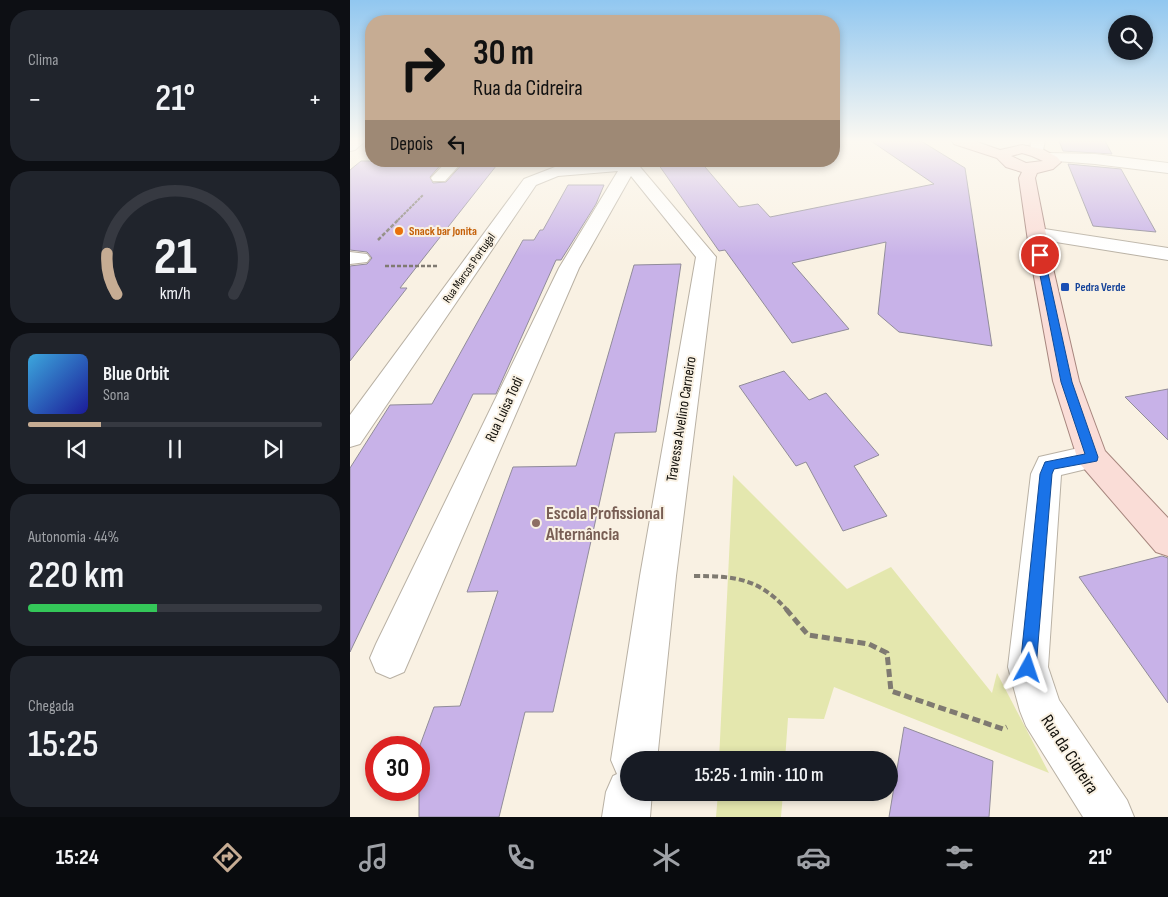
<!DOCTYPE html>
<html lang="pt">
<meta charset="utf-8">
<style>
:root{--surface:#171b24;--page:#20242c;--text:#f1f3f6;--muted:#9ea1a6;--line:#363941;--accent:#c6ac93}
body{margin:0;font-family:"Sofia Sans Condensed",sans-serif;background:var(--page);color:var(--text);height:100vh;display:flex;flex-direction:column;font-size:19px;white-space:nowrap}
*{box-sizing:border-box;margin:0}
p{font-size:16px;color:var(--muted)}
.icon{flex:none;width:28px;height:28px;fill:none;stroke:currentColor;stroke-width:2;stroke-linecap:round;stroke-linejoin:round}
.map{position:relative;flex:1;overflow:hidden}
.details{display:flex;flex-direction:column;gap:10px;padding:10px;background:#0d0f14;width:350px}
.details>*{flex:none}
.hud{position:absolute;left:15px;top:15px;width:475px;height:152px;border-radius:20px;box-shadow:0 2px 8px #0003;background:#c6ac93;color:#111;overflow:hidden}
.fabs{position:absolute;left:758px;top:15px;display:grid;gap:10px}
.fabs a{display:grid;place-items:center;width:45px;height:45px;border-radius:50%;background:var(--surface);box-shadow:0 2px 8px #0003;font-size:25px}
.speed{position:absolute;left:15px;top:736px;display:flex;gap:10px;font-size:25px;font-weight:700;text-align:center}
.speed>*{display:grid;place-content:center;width:65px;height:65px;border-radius:50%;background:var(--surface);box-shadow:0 2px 8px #0003;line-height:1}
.speed .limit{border:8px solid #d22;background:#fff;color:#111}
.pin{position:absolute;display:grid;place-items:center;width:42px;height:42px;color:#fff;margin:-21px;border:2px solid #fff;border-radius:50%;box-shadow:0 1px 5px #0007}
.me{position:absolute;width:55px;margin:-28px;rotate:5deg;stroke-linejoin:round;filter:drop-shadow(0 0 4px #0008)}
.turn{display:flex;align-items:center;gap:18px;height:105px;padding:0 25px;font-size:22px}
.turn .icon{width:65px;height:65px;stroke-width:2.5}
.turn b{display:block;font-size:35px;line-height:42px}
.then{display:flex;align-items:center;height:48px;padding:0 25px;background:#0003;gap:10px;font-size:19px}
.big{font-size:38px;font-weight:600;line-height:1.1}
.details .card{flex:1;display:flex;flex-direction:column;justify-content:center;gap:8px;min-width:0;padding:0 18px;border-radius:20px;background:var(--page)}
.details .dial{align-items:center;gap:0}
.dial svg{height:130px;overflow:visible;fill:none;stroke:var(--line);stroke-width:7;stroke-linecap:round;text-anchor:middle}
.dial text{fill:var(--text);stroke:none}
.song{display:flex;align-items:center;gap:15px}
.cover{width:60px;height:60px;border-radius:8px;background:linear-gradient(135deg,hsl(200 70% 55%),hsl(240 70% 35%))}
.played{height:5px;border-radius:2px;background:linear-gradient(90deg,var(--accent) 25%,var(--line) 25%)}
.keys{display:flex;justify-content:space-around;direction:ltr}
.heat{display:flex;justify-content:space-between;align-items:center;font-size:28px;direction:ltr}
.charge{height:8px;border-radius:4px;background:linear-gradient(90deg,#34c759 44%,var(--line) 0)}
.trip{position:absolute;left:270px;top:751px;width:278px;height:50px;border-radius:25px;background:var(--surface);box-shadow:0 2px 8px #0003;font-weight:600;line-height:50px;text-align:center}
.dock{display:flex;height:80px;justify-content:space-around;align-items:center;background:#090b0e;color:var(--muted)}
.dock .icon{width:35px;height:35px}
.dock .selected{color:var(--accent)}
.dock b{font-size:22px;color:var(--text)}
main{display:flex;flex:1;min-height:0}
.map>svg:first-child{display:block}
</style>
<main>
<section class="details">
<div class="card"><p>Clima</p>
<div class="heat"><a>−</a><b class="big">21°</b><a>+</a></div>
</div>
<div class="card dial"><svg viewBox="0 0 100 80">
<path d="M14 69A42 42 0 1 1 86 69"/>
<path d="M14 69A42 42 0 0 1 8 44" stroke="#c6ac93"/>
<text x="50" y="56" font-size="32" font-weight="700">21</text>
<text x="50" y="72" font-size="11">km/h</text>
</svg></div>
<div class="card">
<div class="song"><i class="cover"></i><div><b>Blue Orbit</b><p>Sona</p></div></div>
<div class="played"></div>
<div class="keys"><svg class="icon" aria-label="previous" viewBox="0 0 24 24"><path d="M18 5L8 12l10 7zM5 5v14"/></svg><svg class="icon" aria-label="pause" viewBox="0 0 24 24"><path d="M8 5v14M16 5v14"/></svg><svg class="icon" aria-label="next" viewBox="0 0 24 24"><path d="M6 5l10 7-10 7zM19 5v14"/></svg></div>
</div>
<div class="card"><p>Autonomia · 44%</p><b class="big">220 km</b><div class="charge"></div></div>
<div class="card"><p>Chegada</p><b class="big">15:25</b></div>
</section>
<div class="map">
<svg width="818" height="817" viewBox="0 0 818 817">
<rect width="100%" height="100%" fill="#f9f1e3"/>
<!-- green -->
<path fill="#e4e7ae" d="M 383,475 L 497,589 L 541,567 L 642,693 L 647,673 L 699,773 L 484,687 L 474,719 L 438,718 L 435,760 L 369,760 Z
M 368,793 L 433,793 L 431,817 L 366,817 Z"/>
<!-- building -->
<path fill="#c8b2e8" stroke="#918c99" d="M 521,141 L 571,141 L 615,168 L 642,346 L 549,332 L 528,314 L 536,242 L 442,263 L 499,329 L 442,343 L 375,250 L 369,251 L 306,161 L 350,161 L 389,207 L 408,204 L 420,217 L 584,184 Z
M 709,141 L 755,141 L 762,154 L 713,151 Z
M 11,161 L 94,161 L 80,177 L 83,183 L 96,182 L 115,161 L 150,161 L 50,288 L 57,288 L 0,361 L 0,266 L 17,264 L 22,258 L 17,252 L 0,250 L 0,170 Z
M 718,164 L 771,169 L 806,232 L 743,226 Z
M 218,185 L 254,185 L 246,204 L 211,260 L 206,260 L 146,394 L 123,394 L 0,652 L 0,468 L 40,405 L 82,404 L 173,240 L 184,240 L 190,230 L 193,230 Z
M 331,264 L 306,432 L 265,433 L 203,712 L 175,712 L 149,817 L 69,817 L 69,748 L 84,707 L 110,706 L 148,591 L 117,592 L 163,467 L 226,466 L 284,265 Z
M 434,371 L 459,400 L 476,393 L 529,455 L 504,466 L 537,516 L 493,531 L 456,462 L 446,466 L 389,386 Z
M 818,389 L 818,440 L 775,397 Z
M 812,556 L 818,558 L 818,703 L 729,577 Z
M 554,727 L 643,761 L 639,817 L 539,817 Z"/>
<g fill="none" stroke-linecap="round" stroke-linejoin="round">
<defs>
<path id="street" d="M 699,153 L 745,154 L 818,163 L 818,173 L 745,164 L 694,160 L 692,157 L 694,154 Z
M 97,161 L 113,161 L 95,181 L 83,181 L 81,178 Z
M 270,161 L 285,161 L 366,257 L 326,576 L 307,760 L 279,760 L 279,792 L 302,792 L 300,817 L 252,817 L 256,792 L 263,776 L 267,774 L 261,760 L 290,576 L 346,257 L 281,176 L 229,268 L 54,672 L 40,678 L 26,672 L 20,658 L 26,644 L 209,268 L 268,171 L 208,176 L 186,185 L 10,444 L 0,447 L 0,415 L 174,179 L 205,167 Z
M 688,228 L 818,248 L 818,260 L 681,238 L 679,234 L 681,230 Z
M 0,252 L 17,254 L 20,258 L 17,262 L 0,264 Z
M 742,445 L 753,449 L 757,457 L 753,465 L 711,475 L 698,667 L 709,700 L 777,800 L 784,817 L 733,817 L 676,726 L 670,711 L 658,667 L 681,474 L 689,457 Z"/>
<path id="secondary" d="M 0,141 L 15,141 L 5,150 L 0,151 Z
M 681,141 L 695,141 L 692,155 L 682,155 L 680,152 Z"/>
<path id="primary" d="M 602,141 L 624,141 L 650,150 L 672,145 L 692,149 L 707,157 L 711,162 L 703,169 L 687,173 L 685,178 L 700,255 L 729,381 L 755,451 L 818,518 L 818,556 L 806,552 L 731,465 L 727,457 L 703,381 L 680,255 L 669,178 L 672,172 L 656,167 L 647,158 L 604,144 ZM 672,153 L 682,156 L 693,161 L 676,163 L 661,156 Z"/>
</defs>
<!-- street casing -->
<use href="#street" stroke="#b9b1a4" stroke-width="2"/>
<!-- secondary casing -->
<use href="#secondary" stroke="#b9b1a4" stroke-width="2"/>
<!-- primary casing -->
<use href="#primary" stroke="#a7867e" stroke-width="2"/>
<!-- path-far3 -->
<path stroke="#7f7a71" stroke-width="2" stroke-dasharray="3 1" stroke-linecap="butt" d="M 48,220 L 73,195"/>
<!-- path-far2 -->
<path stroke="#7f7a71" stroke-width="2.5" stroke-dasharray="4 2" stroke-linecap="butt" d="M 28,240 L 49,219
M 35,266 L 87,266"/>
<!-- path-far1 -->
<path stroke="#7f7a71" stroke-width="4" stroke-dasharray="6 3" stroke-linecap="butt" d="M 344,576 C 384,576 409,578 437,610"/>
<!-- path -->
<path stroke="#7f7a71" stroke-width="5" stroke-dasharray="8 4" stroke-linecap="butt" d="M 436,609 L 458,635 L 519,644 L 537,653 L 541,691 L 653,729 L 657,727"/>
<!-- street -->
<use href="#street" fill="#fff" fill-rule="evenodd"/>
<!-- secondary -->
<use href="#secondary" fill="#fff" fill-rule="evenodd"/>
<!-- primary -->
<use href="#primary" fill="#faddd7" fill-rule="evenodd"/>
</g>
<!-- sky -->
<linearGradient id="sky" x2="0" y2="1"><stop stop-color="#91c7f0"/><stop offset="0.55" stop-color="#fcf9f2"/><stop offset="1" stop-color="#fcf9f2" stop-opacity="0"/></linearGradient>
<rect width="818" height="256" fill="url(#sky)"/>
<!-- route -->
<path fill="#1a73e8" stroke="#114b97" d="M 690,253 L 694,255 L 722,382 L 748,457 L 747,461 L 742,462 L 704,469 L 702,474 L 686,668 L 684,673 L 678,676 L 672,673 L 670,668 L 690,474 L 695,462 L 735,454 L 711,382 L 686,255 Z"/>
<!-- markers -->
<circle fill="#e8710a" stroke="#f9f1e3" stroke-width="2" cx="49" cy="231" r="5"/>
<rect fill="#1a4fb4" stroke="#f9f1e3" stroke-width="2" x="710" y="282" width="10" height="10" rx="2.5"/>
<circle fill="#8d6e63" stroke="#f9f1e3" stroke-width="2" cx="186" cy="523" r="5"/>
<g text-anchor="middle" stroke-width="4" stroke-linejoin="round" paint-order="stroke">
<!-- far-food labels -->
<g font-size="12" font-weight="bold" fill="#c56008" stroke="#f9f1e3" text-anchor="start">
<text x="59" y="235">Snack bar Jonita</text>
</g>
<!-- far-street labels -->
<g font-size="12" fill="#12100b" stroke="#f9f1e3">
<text transform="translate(119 268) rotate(-55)" y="4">Rua Marcos Portugal</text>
</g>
<!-- far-transit labels -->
<g font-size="12" font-weight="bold" fill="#164399" stroke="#f9f1e3" text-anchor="start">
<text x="725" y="291">Pedra Verde</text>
</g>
<!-- street labels -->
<g font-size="15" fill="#12100b" stroke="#f9f1e3">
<text transform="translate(154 409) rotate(-65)" y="5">Rua Luisa Todi</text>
<text transform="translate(331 419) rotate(-81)" y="5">Travessa Avelino Carneiro</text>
</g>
<!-- near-education labels -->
<g font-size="18" font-weight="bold" fill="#785e54" stroke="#f9f1e3" text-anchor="start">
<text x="196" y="519">Escola Profissional<tspan x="196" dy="21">Alternância</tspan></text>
</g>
<!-- near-street labels -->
<g font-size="18" fill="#12100b" stroke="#f9f1e3">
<text transform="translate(720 754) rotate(57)" y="6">Rua da Cidreira</text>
</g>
</g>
</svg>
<div class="fabs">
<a><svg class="icon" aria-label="search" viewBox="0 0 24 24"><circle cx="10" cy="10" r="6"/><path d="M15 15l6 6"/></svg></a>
</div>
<div class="speed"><div class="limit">30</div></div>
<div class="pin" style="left:690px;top:255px;background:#d93025"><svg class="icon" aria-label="arrive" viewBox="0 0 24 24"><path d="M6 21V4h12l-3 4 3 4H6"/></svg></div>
<svg class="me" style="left:678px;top:668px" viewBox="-20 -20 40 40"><path d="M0-17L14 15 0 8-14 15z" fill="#1a73e8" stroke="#fff" stroke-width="4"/></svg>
<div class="trip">15:25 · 1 min · 110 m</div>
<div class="hud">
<div class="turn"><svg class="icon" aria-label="right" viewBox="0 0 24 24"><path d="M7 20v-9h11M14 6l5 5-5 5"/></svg><div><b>30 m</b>Rua da Cidreira</div></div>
<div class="then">Depois<svg class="icon" aria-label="left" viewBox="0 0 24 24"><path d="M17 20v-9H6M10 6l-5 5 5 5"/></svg></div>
</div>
</div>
</main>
<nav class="dock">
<b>15:24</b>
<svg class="icon selected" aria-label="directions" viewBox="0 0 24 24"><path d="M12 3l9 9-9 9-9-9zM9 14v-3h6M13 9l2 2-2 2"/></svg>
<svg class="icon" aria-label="music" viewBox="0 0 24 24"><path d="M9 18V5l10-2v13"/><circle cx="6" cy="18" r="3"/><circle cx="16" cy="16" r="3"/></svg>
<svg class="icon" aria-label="phone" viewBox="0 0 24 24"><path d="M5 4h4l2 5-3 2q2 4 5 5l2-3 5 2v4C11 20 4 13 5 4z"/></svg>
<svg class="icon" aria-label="climate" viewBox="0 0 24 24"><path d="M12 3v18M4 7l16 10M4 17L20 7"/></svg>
<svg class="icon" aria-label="car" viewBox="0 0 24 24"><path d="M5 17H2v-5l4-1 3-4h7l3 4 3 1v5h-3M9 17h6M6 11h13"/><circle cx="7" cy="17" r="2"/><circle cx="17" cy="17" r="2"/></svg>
<svg class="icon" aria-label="filters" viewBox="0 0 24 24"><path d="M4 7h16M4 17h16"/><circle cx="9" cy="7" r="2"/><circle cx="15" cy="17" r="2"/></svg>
<b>21°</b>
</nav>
